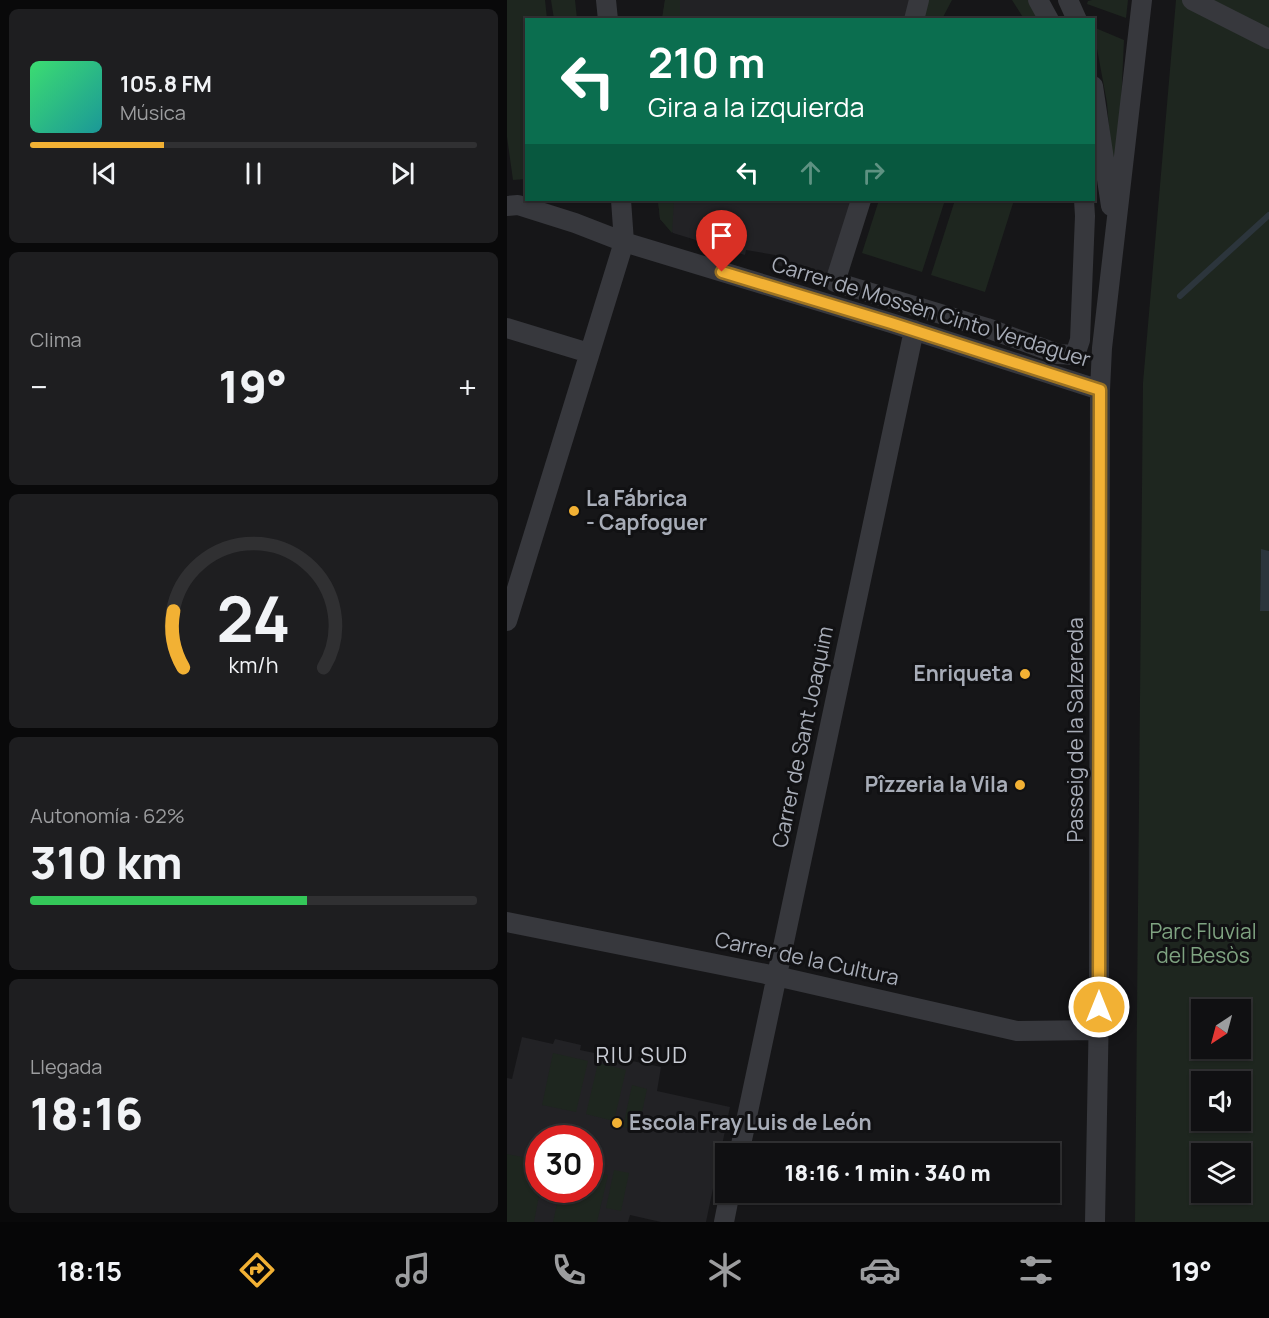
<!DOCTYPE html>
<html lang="es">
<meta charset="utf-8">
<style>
:root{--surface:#101012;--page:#1e1e20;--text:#f1f3f6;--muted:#9c9d9f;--line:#303032;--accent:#f2b134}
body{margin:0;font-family:Manrope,sans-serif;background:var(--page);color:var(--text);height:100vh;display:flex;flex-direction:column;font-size:22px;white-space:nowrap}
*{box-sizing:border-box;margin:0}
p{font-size:20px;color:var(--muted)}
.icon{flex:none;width:33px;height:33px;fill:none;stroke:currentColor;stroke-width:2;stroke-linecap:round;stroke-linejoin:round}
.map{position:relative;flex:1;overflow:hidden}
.panel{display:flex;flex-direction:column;gap:9px;padding:9px;background:#09090a;width:507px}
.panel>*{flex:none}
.guide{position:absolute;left:18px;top:18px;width:570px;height:183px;border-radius:0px;box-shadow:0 2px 4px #0004,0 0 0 2px var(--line);background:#0b6e4f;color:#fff;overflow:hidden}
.needle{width:39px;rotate:216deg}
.controls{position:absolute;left:684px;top:999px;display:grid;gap:12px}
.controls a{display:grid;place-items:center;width:60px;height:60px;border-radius:0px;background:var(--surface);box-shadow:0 2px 4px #0004,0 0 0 2px var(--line);font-size:30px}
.speed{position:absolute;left:18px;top:1125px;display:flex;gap:12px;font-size:30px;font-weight:700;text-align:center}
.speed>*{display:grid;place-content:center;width:78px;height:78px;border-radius:50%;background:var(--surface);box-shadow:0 2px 4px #0004,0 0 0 2px var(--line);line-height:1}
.speed .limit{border:9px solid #d22;background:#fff;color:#111}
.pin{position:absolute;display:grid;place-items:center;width:51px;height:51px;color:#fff;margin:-62px -26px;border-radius:50% 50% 50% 0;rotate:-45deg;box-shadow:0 0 6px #0007}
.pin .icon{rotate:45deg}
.me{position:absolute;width:66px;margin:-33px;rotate:0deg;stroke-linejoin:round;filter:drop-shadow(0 0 4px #0008)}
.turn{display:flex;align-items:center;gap:21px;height:126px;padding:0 24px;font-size:27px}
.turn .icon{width:78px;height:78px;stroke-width:2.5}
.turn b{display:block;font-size:42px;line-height:51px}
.lanes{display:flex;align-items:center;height:57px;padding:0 24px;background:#0003;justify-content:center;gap:30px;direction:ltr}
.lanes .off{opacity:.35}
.big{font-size:45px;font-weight:800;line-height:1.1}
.panel .card{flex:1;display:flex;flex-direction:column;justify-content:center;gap:9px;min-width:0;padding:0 21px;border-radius:9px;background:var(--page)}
.panel .dial{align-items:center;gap:0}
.dial svg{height:156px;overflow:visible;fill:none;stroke:var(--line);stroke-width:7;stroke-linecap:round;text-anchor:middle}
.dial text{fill:var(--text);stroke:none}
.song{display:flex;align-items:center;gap:18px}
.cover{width:72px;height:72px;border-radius:9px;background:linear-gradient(135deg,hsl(140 70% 55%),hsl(180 70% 35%))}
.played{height:6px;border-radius:3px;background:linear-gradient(90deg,var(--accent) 30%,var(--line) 30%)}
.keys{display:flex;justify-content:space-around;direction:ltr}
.heat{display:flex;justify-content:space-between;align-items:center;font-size:33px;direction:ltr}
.charge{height:9px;border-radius:4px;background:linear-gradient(90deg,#34c759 62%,var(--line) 0)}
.trip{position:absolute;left:208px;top:1143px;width:345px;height:60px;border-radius:0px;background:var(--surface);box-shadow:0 2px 4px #0004,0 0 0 2px var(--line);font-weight:800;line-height:60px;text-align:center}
.tab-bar{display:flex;height:96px;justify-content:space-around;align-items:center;background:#060607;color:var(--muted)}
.tab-bar .icon{width:42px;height:42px}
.tab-bar .current{color:var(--accent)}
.tab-bar b{font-size:27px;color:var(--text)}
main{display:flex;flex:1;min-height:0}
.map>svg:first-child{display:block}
</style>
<main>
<section class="panel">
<div class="card">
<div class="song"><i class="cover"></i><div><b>105.8 FM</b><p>Música</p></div></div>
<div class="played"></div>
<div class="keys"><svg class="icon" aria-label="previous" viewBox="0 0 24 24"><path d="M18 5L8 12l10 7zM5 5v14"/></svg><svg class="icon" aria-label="pause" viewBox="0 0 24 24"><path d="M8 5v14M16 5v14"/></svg><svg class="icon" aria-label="next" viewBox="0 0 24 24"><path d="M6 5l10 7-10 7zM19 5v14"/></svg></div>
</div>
<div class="card"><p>Clima</p>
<div class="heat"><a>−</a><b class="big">19°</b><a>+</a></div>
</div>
<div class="card dial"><svg viewBox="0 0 100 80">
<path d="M14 69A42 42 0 1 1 86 69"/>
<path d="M14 69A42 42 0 0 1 9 40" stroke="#f2b134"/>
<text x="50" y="56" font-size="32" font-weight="700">24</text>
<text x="50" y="72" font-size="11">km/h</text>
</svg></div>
<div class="card"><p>Autonomía · 62%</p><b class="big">310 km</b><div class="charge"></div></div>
<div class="card"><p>Llegada</p><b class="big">18:16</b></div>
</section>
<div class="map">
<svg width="762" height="1222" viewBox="0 0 762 1222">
<rect width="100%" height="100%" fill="#161618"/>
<!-- built -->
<path fill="#222225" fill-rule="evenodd" d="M 158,0 L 412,0 L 407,19 L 155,20 Z
M 151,200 L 354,200 L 328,282 L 267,264 L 268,255 L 239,250 L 238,255 L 166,233 L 153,219 Z
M 15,1037 L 46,1044 L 48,1039 L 74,1045 L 73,1050 L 154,1067 L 150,1091 L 223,1107 L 199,1222 L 154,1222 L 123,1215 L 121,1222 L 0,1222 L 0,1078 L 5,1079 ZM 32,1138 L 82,1138 L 82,1190 L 32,1190 Z"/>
<!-- green -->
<path fill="#1e261f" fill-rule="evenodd" d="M 0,0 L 38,0 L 40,19 L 20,20 L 19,179 L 6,180 L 0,137 Z
M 44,0 L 68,0 L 70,19 L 47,19 Z
M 158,0 L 173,0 L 173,19 L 155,19 Z
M 412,0 L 445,0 L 435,19 L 407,20 Z
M 505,0 L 531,0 L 542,19 L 517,19 Z
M 585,0 L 621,0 L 619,18 L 580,4 L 581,1 Z
M 669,0 L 762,0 L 762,551 L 754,550 L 753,611 L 762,611 L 762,1222 L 628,1222 L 636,383 ZM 694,1010 L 734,1010 L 734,1048 L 694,1048 ZM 694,1082 L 734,1082 L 734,1120 L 694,1120 ZM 694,1154 L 734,1154 L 734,1192 L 694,1192 Z
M 586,27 L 617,40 L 610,189 L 607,187 L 600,103 Z
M 151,200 L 167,200 L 165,233 L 153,219 Z
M 372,200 L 438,200 L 415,272 L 355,253 Z
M 448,200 L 507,200 L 478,292 L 424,275 Z
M 46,1053 L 81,1061 L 69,1112 L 35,1105 Z
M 91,1063 L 119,1070 L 107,1121 L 79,1114 Z
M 125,1085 L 140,1089 L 131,1131 L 116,1127 Z
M 0,1154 L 31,1160 L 32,1190 L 33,1190 L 27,1222 L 0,1222 Z
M 107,1170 L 122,1173 L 114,1211 L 99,1208 Z
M 83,1171 L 101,1175 L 90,1222 L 46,1222 L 53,1190 L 82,1190 Z"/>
<!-- water -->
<path fill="#2c353c" d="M 754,549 L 762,551 L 762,611 L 753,611 Z"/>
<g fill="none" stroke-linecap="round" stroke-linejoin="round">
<!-- stream -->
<path stroke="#2c353c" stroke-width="6" d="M 673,296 L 762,215"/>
<!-- minor -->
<path stroke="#37383d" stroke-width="20" d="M 99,0 L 101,20
M 531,0 L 542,20
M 561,0 L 570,20
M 685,0 L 762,39
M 407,20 L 412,0
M 586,86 L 604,206
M 354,200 L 328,282 L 480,328 L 551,354 L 568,355 L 573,340 L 578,216 L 577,200
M 0,206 L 11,205 L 68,223 L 117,242 L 384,323 L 593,390
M 0,328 L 82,353
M 0,621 L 117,242 L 114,200
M 0,922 L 269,976 L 510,1031 L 591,1030
M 232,1154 L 407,330
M 217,1222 L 223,1192
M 588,1222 L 592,1007 L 593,390 L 595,348 L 635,0"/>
</g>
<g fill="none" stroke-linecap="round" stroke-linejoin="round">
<defs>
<path id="route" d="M 215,272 L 384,323 L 593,390 L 592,1007"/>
</defs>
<!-- route casing -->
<use href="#route" stroke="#9d7322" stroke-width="15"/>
<!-- route -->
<use href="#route" stroke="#f2b134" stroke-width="10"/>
</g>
<!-- markers -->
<g fill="#f2b134" stroke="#111113" stroke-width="2">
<circle cx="67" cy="511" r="6"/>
<circle cx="518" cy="674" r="6"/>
<circle cx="513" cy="785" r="6"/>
<circle cx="110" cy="1123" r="6"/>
</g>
<g text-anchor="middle" stroke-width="6" stroke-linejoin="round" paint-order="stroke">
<!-- street labels -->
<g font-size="21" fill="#a8adb8" stroke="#111113">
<text transform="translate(424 312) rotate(17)" y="7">Carrer de Mossèn Cinto Verdaguer</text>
<text transform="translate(569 730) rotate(-90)" y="7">Passeig de la Salzereda</text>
<text transform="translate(296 737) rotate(-78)" y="7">Carrer de Sant Joaquim</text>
<text transform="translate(300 959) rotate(12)" y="7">Carrer de la Cultura</text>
</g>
<!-- poi labels -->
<g font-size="21" font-weight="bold" fill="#a8adb8" stroke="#111113" text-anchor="start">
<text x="79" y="506">La Fábrica<tspan x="79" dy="24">- Capfoguer</tspan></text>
<text x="506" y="681" text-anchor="end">Enriqueta</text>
<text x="501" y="792" text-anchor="end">Pîzzeria la Vila</text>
<text x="122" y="1130">Escola Fray Luis de León</text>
</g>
<!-- park labels -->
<g font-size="21" fill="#7fa381" stroke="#111113">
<text x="696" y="939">Parc Fluvial<tspan x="696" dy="24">del Besòs</tspan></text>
</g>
<!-- neighbourhood labels -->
<g font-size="22" letter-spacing="1.5" fill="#c9ccd4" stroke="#111113">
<text x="135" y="1063">RIU SUD</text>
</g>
</g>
</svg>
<div class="controls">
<a><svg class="needle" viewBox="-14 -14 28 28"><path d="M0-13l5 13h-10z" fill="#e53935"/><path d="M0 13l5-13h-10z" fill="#9c9d9f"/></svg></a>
<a><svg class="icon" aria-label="sound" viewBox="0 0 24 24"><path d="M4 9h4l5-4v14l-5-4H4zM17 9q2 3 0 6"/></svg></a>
<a><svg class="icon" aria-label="layers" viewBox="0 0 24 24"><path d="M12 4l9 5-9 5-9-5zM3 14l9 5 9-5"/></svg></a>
</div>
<div class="speed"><div class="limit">30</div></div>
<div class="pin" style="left:215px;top:272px;background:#d93025"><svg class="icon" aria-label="arrive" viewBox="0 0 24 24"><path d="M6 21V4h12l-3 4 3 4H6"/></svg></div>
<svg class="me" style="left:592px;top:1007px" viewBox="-20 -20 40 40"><circle r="17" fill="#f2b134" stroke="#fff" stroke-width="3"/><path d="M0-11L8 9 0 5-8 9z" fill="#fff"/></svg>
<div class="trip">18:16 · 1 min · 340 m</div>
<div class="guide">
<div class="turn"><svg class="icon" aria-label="left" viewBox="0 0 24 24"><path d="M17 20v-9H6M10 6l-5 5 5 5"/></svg><div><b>210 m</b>Gira a la izquierda</div></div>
<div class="lanes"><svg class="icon" aria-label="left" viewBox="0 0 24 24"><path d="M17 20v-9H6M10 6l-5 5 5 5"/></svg><svg class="icon off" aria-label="ahead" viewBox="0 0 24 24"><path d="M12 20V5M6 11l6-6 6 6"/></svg><svg class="icon off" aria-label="right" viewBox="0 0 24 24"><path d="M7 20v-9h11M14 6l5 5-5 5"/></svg></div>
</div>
</div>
</main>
<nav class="tab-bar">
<b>18:15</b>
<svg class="icon current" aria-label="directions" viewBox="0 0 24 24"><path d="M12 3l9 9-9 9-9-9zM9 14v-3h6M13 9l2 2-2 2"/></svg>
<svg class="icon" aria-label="music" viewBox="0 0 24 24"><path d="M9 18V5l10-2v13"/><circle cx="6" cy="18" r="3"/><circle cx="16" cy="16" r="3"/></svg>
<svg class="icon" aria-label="phone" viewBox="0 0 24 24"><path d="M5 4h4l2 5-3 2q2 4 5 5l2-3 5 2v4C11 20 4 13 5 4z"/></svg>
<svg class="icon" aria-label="climate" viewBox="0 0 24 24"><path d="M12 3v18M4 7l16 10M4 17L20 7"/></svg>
<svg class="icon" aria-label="car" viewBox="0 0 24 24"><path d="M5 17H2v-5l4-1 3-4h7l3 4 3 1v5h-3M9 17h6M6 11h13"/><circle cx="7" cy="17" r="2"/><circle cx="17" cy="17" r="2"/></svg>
<svg class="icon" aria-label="filters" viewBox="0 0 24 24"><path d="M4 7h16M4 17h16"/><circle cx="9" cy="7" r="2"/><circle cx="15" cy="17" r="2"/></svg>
<b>19°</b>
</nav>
